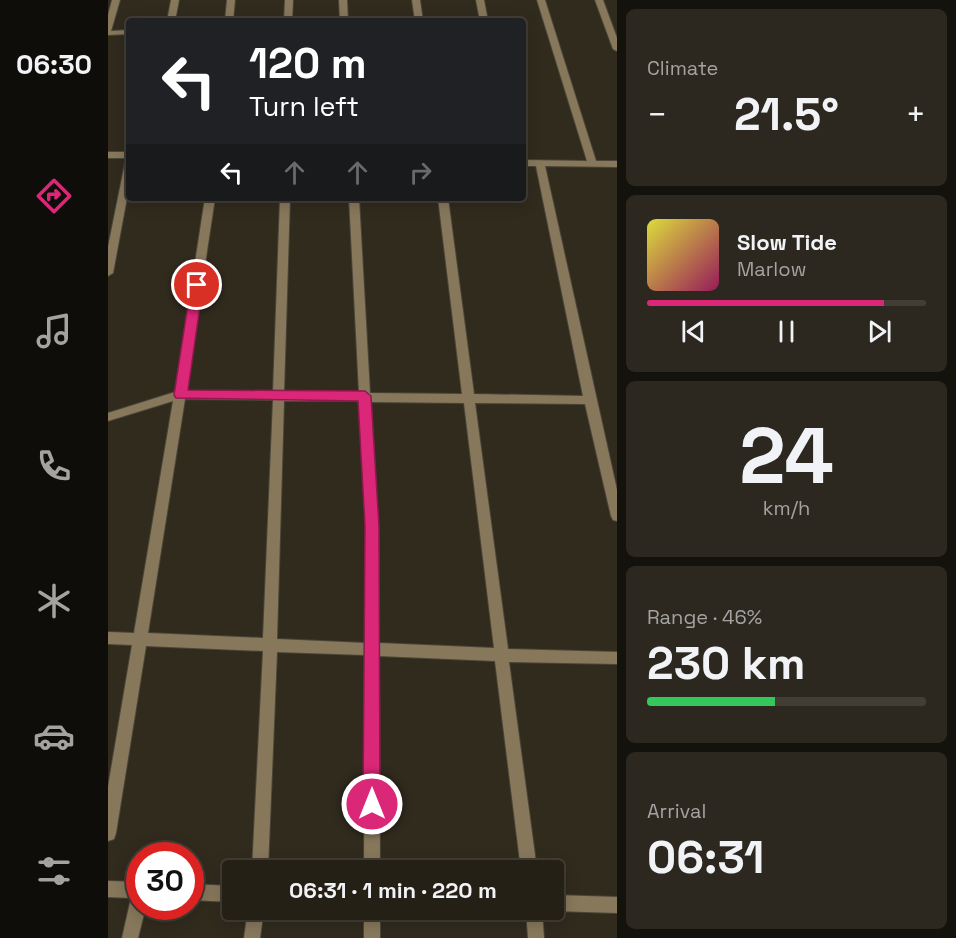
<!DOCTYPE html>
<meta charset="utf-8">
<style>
:root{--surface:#252016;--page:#2d281f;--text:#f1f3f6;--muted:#a3a3a1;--line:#423e35;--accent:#db2777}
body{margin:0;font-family:"Space Grotesk",sans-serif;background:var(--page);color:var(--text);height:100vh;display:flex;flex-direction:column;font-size:22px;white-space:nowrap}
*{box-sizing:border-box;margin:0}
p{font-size:20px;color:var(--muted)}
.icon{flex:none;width:33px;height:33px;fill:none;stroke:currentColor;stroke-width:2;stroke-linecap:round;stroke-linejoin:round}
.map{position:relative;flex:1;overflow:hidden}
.side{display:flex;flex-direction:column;gap:9px;padding:9px;background:#14120c;width:339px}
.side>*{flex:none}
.guide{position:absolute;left:18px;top:18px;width:400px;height:183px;border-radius:6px;box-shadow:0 3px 15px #0003,0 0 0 2px var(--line);background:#202124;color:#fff;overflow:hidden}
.speed{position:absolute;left:18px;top:842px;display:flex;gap:12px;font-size:30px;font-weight:700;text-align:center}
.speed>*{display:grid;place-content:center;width:78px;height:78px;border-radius:50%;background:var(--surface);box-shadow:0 3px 15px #0003,0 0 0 2px var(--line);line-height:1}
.speed .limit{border:9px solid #d22;background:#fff;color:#111}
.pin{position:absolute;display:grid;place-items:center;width:51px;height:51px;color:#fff;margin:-26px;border:3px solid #fff;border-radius:50%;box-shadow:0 2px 6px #0007}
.me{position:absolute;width:66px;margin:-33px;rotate:0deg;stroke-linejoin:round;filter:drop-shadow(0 0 4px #0008)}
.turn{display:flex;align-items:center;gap:21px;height:126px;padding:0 24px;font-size:27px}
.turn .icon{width:78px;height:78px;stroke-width:2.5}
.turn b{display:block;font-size:42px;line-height:51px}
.lanes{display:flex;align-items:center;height:57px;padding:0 24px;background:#0003;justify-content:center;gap:30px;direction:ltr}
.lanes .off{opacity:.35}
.big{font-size:45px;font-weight:600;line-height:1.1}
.side .tile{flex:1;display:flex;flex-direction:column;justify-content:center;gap:9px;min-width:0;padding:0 21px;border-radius:9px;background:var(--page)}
.side .dial{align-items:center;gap:0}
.dial b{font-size:78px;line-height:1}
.song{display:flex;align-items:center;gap:18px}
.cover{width:72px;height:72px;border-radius:9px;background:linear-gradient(135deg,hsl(60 70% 55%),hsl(330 70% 35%))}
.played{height:6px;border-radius:3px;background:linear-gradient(90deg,var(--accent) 85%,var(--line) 85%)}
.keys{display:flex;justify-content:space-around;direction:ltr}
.heat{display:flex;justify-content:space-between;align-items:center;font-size:33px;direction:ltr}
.charge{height:9px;border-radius:4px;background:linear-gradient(90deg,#34c759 46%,var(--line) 0)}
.trip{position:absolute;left:114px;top:860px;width:342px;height:60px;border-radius:6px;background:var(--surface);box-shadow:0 3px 15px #0003,0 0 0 2px var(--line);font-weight:600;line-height:60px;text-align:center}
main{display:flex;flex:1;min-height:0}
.dock{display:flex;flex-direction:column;width:108px;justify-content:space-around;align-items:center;background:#0f0d09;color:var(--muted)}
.dock .icon{width:42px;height:42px}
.dock .on{color:var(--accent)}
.dock b{font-size:27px;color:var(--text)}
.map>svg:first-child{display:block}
</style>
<main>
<nav class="dock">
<b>06:30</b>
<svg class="icon on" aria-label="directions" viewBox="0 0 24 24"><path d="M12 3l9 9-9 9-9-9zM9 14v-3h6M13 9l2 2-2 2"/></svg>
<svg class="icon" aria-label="music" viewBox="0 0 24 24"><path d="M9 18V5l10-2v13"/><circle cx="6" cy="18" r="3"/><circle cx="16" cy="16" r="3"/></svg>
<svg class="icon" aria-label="phone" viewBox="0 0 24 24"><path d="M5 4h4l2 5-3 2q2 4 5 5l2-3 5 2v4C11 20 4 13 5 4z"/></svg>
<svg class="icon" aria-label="climate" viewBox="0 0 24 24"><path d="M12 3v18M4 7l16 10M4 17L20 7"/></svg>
<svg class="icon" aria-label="car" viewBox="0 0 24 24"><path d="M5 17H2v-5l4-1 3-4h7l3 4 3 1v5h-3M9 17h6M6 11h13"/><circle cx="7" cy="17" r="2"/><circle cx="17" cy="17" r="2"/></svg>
<svg class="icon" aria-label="filters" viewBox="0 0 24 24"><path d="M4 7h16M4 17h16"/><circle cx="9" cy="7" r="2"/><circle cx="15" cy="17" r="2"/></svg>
</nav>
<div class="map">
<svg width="509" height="938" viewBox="0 0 509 938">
<rect width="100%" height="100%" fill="#312b1e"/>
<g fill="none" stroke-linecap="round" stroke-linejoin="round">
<defs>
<path id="street" d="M 4,0 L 12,0 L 3,31 L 21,30 L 21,34 L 0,35 L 0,15 Z
M 63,0 L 71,0 L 67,21 L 59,21 Z
M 119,0 L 127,0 L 125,21 L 117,21 Z
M 177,0 L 185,0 L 184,21 L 176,21 Z
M 231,0 L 239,0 L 240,21 L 232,21 Z
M 304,0 L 312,0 L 315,21 L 307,21 Z
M 368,0 L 376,0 L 380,21 L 372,21 Z
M 429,0 L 437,0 L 488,161 L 509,161 L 509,167 L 437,166 L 509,490 L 509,521 L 505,520 L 503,516 L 477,404 L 367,403 L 400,649 L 509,652 L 509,664 L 401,662 L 429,870 L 413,870 L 387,661 L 271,656 L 272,870 L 256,870 L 257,655 L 169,652 L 160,870 L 144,870 L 155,651 L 38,646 L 8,833 L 6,839 L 0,841 L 0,787 L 24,645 L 0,644 L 0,632 L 26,633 L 65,401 L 0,421 L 0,413 L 67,392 L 97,198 L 107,198 L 78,391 L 165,392 L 172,198 L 182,198 L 176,392 L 251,393 L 241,198 L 251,198 L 262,393 L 354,394 L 330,198 L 340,198 L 366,394 L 475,396 L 428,166 L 416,166 L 416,160 L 479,161 ZM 77,399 L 165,400 L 155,638 L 40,633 ZM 176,401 L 251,401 L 258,526 L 257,643 L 169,639 ZM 263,402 L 356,403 L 386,648 L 271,643 L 270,526 Z
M 487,0 L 495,0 L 509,38 L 509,51 L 505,49 Z
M 0,152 L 21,152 L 21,158 L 0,158 Z
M 21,160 L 21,187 L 5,273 L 0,276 L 0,247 L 17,163 Z
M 0,881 L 32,882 L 32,906 L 38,906 L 30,938 L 14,938 L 23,898 L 0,897 Z
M 82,884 L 124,886 L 124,902 L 82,900 Z
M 446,895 L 509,897 L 509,913 L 446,911 L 441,909 L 446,909 Z
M 140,909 L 156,909 L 152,938 L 136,938 Z
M 256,909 L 272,909 L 272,938 L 256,938 Z
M 418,909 L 434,909 L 436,938 L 420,938 Z"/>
</defs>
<!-- street casing -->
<use href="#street" stroke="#4b4639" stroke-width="2"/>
<!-- street -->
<use href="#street" fill="#87785c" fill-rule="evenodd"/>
</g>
<!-- route -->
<path fill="#db2777" stroke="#8e194d" stroke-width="1.5" d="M 89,282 L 95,285 L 80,390 L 257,391 L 263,396 L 271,526 L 272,804 L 270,810 L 264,812 L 258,810 L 255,804 L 257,526 L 250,401 L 68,398 L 66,395 L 83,285 Z"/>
</svg>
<div class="speed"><div class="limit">30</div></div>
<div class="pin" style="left:89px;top:285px;background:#d93025"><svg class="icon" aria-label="arrive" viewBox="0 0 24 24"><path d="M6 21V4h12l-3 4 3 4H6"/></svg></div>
<svg class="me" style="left:264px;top:804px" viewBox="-20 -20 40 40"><circle r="17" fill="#db2777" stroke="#fff" stroke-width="3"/><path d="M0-11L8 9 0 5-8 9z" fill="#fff"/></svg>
<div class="trip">06:31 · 1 min · 220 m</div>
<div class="guide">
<div class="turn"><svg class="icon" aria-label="left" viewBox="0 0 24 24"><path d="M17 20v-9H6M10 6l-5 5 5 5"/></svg><div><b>120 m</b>Turn left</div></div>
<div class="lanes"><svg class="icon" aria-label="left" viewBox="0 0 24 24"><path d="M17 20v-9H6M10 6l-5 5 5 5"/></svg><svg class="icon off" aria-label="ahead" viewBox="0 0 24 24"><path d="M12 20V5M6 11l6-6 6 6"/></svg><svg class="icon off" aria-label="ahead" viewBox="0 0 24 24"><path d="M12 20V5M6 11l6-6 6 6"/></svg><svg class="icon off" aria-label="right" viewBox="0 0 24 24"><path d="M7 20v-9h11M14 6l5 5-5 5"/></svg></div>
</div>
</div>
<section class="side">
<div class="tile"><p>Climate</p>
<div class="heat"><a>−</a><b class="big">21.5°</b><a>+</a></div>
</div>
<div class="tile">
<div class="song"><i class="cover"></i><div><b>Slow Tide</b><p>Marlow</p></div></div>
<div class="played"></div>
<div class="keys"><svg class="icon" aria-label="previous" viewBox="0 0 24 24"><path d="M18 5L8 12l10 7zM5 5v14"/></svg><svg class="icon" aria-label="pause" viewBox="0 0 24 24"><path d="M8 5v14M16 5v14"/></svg><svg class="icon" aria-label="next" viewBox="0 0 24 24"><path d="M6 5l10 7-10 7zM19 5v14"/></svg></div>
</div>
<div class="tile dial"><b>24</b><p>km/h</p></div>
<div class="tile"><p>Range · 46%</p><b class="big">230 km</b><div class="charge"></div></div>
<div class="tile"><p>Arrival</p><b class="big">06:31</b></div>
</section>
</main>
